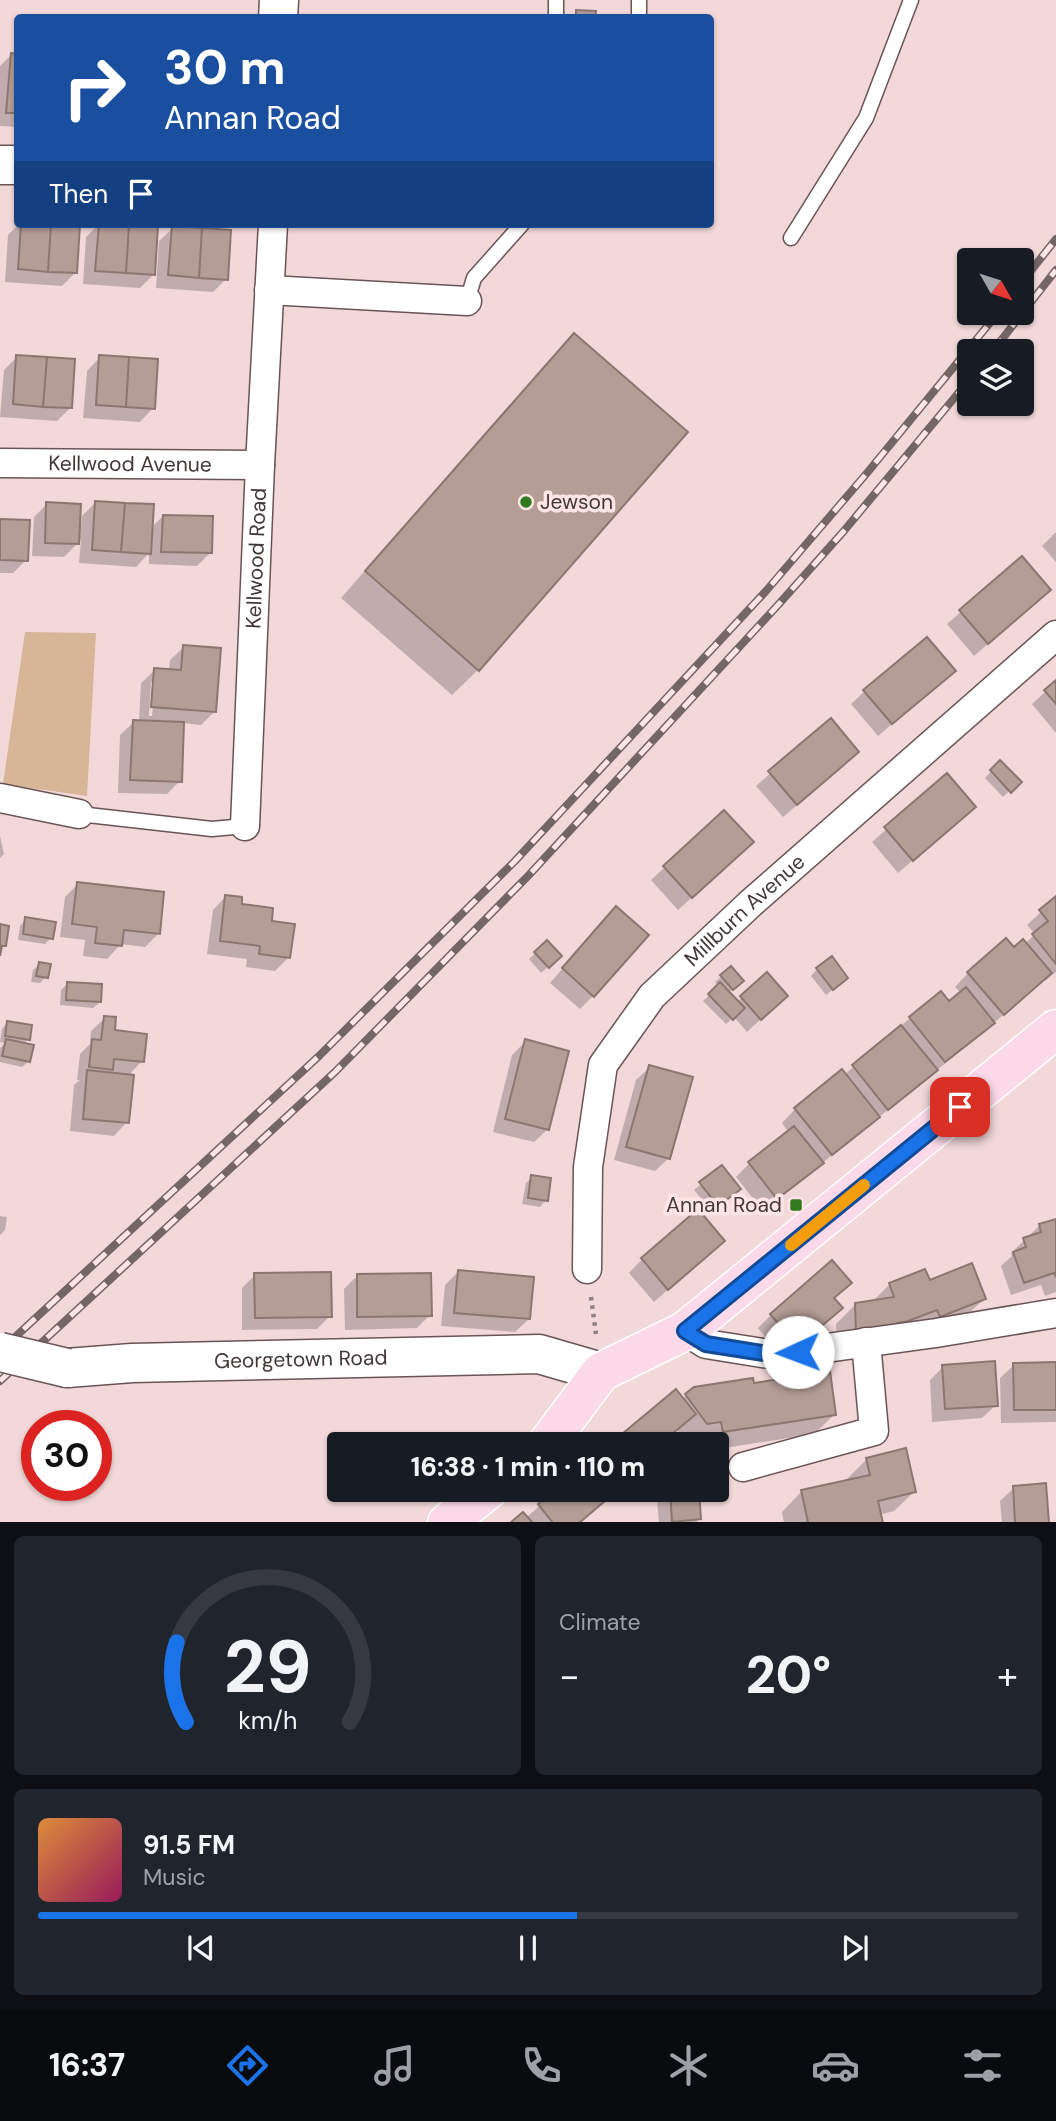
<!DOCTYPE html>
<meta charset="utf-8">
<style>
:root{--surface:#171b24;--page:#20242c;--text:#f1f3f6;--muted:#9ea1a6;--line:#363941;--accent:#1a73e8}
body{margin:0;font-family:"DM Sans",sans-serif;background:var(--page);color:var(--text);height:100vh;display:flex;flex-direction:column;font-size:26px;white-space:nowrap}
*{box-sizing:border-box;margin:0}
p{font-size:23px;color:var(--muted)}
.icon{flex:none;width:38px;height:38px;fill:none;stroke:currentColor;stroke-width:2;stroke-linecap:round;stroke-linejoin:round}
.map{position:relative;height:1522px;overflow:hidden}
.panel{display:flex;flex-direction:column;gap:14px;padding:14px;background:#0d0f14;flex:1}
.panel>*{flex:none}
.hud{position:absolute;left:14px;top:14px;width:700px;height:214px;border-radius:7px;box-shadow:0 2px 5px #0004;background:#1a4fa0;color:#fff;overflow:hidden}
.needle{width:46px;rotate:129deg}
.tools{position:absolute;left:957px;top:248px;display:grid;gap:14px}
.tools a{display:grid;place-items:center;width:77px;height:77px;border-radius:7px;background:var(--surface);box-shadow:0 2px 5px #0004;font-size:35px}
.speed{position:absolute;left:21px;top:1410px;display:flex;gap:14px;font-size:35px;font-weight:700;text-align:center}
.speed>*{display:grid;place-content:center;width:91px;height:91px;border-radius:50%;background:var(--surface);box-shadow:0 2px 5px #0004;line-height:1}
.speed .limit{border:10px solid #d22;background:#fff;color:#111}
.pin{position:absolute;display:grid;place-items:center;width:60px;height:60px;color:#fff;margin:-30px;border-radius:14px;box-shadow:0 4px 10px #0006}
.me{position:absolute;width:77px;margin:-38px;rotate:268deg;stroke-linejoin:round;filter:drop-shadow(0 0 5px #0008)}
.turn{display:flex;align-items:center;gap:24px;height:147px;padding:0 35px;font-size:32px}
.turn .icon{width:91px;height:91px;stroke-width:2.5}
.turn b{display:block;font-size:49px;line-height:60px}
.then{display:flex;align-items:center;height:66px;padding:0 35px;background:#0003;gap:14px;font-size:26px}
.big{font-size:52px;font-weight:800;line-height:1.1}
.panel .tile{flex:1;display:flex;flex-direction:column;justify-content:center;gap:10px;min-width:0;padding:0 24px;border-radius:10px;background:var(--page)}
.panel .dial{align-items:center;gap:0}
.dial svg{height:182px;overflow:visible;fill:none;stroke:var(--line);stroke-width:7;stroke-linecap:round;text-anchor:middle}
.dial text{fill:var(--text);stroke:none}
.song{display:flex;align-items:center;gap:21px}
.cover{width:84px;height:84px;border-radius:10px;background:linear-gradient(135deg,hsl(30 70% 55%),hsl(330 70% 35%))}
.played{height:7px;border-radius:4px;background:linear-gradient(90deg,var(--accent) 55%,var(--line) 55%)}
.keys{display:flex;justify-content:space-around;direction:ltr}
.heat{display:flex;justify-content:space-between;align-items:center;font-size:38px;direction:ltr}
.panel .tiles{flex:1;display:grid;gap:14px;grid-template-columns:1fr 1fr}
.tile:last-child{grid-column:span 2}
.trip{position:absolute;left:327px;top:1432px;width:402px;height:70px;border-radius:7px;background:var(--surface);box-shadow:0 2px 5px #0004;font-weight:800;line-height:70px;text-align:center}
.dock{display:flex;height:112px;justify-content:space-around;align-items:center;background:#090b0e;color:var(--muted)}
.dock .icon{width:49px;height:49px}
.dock .active{color:var(--accent)}
.dock b{font-size:32px;color:var(--text)}
.map>svg:first-child{display:block}
</style>
<div class="map">
<svg width="1056" height="1523" viewBox="0 0 1056 1523">
<rect width="100%" height="100%" fill="#f2d8d9"/>
<!-- green -->
<path fill="#d7b597" d="M 25,632 L 96,633 L 87,796 L 3,784 Z"/>
<!-- shadow -->
<path fill="#0003" fill-rule="evenodd" d="M 11,55 L 18,55 L 18,127 L 0,126 L 0,66 Z
M 19,224 L 57,224 L 75,273 L 62,286 L 5,282 L 8,235 Z
M 99,224 L 153,275 L 140,288 L 83,284 L 86,237 Z
M 173,228 L 226,279 L 213,292 L 156,288 L 159,241 Z
M 574,335 L 685,432 L 478,670 L 452,695 L 341,598 L 548,361 Z
M 17,357 L 70,408 L 57,421 L 0,417 L 4,370 Z
M 100,357 L 153,408 L 140,422 L 83,418 L 87,371 Z
M 96,502 L 150,529 L 163,516 L 211,552 L 197,566 L 149,564 L 149,553 L 136,567 L 79,563 L 81,540 L 64,557 L 32,556 L 34,517 L 47,504 L 78,526 L 81,526 L 82,516 Z
M 0,521 L 26,560 L 13,573 L 0,573 Z
M 1055,533 L 1056,533 L 1056,562 L 1042,546 Z
M 1022,559 L 1035,603 L 974,656 L 947,624 Z
M 184,647 L 215,711 L 201,725 L 182,723 L 180,781 L 167,794 L 118,793 L 120,735 L 134,722 L 139,722 L 141,683 L 155,670 L 169,671 L 170,660 ZM 151,682 L 155,682 L 152,716 L 149,716 Z
M 1056,682 L 1056,733 L 1032,704 Z
M 940,684 L 878,736 L 851,704 L 865,691 Z
M 830,720 L 844,765 L 783,817 L 756,786 Z
M 1000,762 L 1019,782 L 1003,797 L 985,778 Z
M 947,776 L 960,820 L 898,873 L 872,842 Z
M 724,812 L 738,856 L 678,910 L 651,880 Z
M 0,836 L 4,854 L 0,858 Z
M 78,884 L 158,934 L 145,947 L 121,944 L 107,959 L 83,956 L 85,940 L 60,937 L 65,897 Z
M 226,896 L 270,922 L 289,957 L 275,971 L 246,967 L 247,959 L 207,954 L 213,910 Z
M 1056,898 L 1056,972 L 1045,981 L 1044,979 L 979,1036 L 763,1211 L 736,1177 L 749,1164 L 789,1133 L 782,1123 L 795,1109 L 842,1072 L 844,1075 L 910,1018 L 949,1003 L 961,993 L 955,987 L 968,973 L 1025,944 L 1035,934 L 1027,925 Z
M 26,919 L 51,938 L 45,944 L 18,940 L 20,926 Z
M 603,922 L 593,996 L 580,1009 L 550,983 Z
M 547,942 L 560,956 L 541,973 L 529,959 Z
M 40,964 L 46,977 L 40,983 L 31,982 L 33,970 Z
M 817,969 L 840,984 L 826,995 L 811,976 Z
M 767,975 L 772,1009 L 747,1032 L 734,1017 L 726,1024 L 703,1001 L 719,986 L 715,982 L 722,976 L 735,987 L 728,993 L 737,1002 Z
M 68,983 L 100,1002 L 93,1008 L 60,1005 L 61,990 Z
M 105,1018 L 113,1032 L 142,1061 L 128,1076 L 127,1122 L 114,1136 L 70,1131 L 74,1085 L 80,1080 L 77,1080 L 80,1054 L 90,1044 L 91,1031 Z
M 8,1022 L 28,1039 L 23,1045 L 29,1061 L 22,1067 L 0,1062 L 0,1048 L 5,1043 L 0,1042 L 2,1029 Z
M 526,1041 L 548,1129 L 534,1142 L 493,1132 L 512,1055 Z
M 650,1067 L 669,1158 L 655,1171 L 614,1160 L 636,1080 Z
M 722,1167 L 732,1195 L 711,1211 L 694,1190 Z
M 532,1177 L 546,1200 L 540,1207 L 522,1204 L 526,1183 Z
M 0,1216 L 7,1217 L 5,1230 L 0,1235 Z
M 1056,1221 L 1056,1292 L 1045,1296 L 1041,1285 L 1011,1295 L 1001,1266 L 1012,1256 L 1011,1253 L 1039,1226 Z
M 723,1241 L 654,1302 L 629,1273 L 642,1259 Z
M 458,1272 L 529,1319 L 515,1332 L 441,1326 L 445,1285 Z
M 255,1275 L 330,1316 L 317,1329 L 242,1330 L 242,1288 Z
M 357,1276 L 430,1315 L 417,1328 L 345,1330 L 344,1289 Z
M 929,1282 L 984,1299 L 964,1318 L 837,1351 L 836,1324 L 856,1304 L 872,1302 L 890,1284 Z
M 840,1308 L 804,1341 L 794,1330 L 774,1347 L 758,1328 L 771,1315 Z
M 1056,1364 L 1056,1422 L 1001,1423 L 1000,1378 L 1014,1365 Z
M 943,1367 L 996,1405 L 982,1418 L 932,1422 L 930,1380 Z
M 752,1384 L 834,1415 L 814,1434 L 718,1449 L 718,1444 L 703,1444 L 702,1441 L 687,1443 L 677,1430 L 661,1444 L 613,1444 L 682,1399 L 694,1389 Z
M 867,1459 L 914,1492 L 894,1511 L 879,1515 L 881,1523 L 784,1523 L 782,1512 L 801,1492 L 848,1482 L 847,1479 Z
M 1014,1488 L 1047,1523 L 1002,1523 L 1000,1501 Z
M 558,1489 L 621,1489 L 580,1523 L 513,1523 L 526,1518 Z
M 656,1489 L 697,1489 L 699,1519 L 696,1523 L 659,1523 Z"/>
<!-- building -->
<path fill="#b39d95" stroke="#8c7770" stroke-width="2" d="M 576,10 L 596,11 L 595,18 L 576,18 Z
M 11,53 L 18,54 L 18,113 L 6,113 Z
M 21,224 L 51,224 L 48,272 L 18,269 Z
M 51,224 L 80,224 L 77,273 L 48,272 Z
M 99,224 L 129,224 L 126,273 L 95,271 Z
M 129,224 L 158,225 L 155,275 L 126,273 Z
M 172,226 L 202,228 L 199,278 L 168,275 Z
M 202,228 L 231,230 L 228,280 L 199,278 Z
M 574,333 L 688,432 L 479,671 L 365,571 Z
M 16,355 L 47,357 L 43,407 L 13,404 Z
M 99,355 L 129,357 L 126,407 L 96,405 Z
M 47,357 L 75,359 L 72,408 L 43,407 Z
M 129,357 L 158,359 L 155,409 L 126,407 Z
M 95,501 L 125,503 L 121,552 L 92,550 Z
M 46,502 L 81,504 L 79,544 L 45,543 Z
M 125,503 L 154,504 L 151,554 L 121,552 Z
M 163,515 L 213,516 L 212,553 L 161,552 Z
M 0,519 L 30,520 L 28,561 L 0,560 Z
M 1022,556 L 1051,590 L 988,644 L 959,610 Z
M 927,637 L 956,671 L 892,724 L 863,690 Z
M 183,645 L 221,648 L 216,712 L 151,707 L 154,668 L 181,670 Z
M 1056,680 L 1056,704 L 1044,690 Z
M 831,718 L 859,752 L 797,805 L 768,771 Z
M 133,720 L 184,722 L 182,782 L 130,780 Z
M 1000,760 L 1022,782 L 1011,793 L 990,770 Z
M 947,773 L 976,807 L 913,861 L 884,827 Z
M 724,810 L 754,842 L 692,898 L 663,866 Z
M 77,882 L 164,892 L 160,934 L 124,930 L 122,946 L 95,943 L 97,927 L 72,924 Z
M 225,895 L 242,897 L 242,904 L 273,908 L 272,921 L 295,924 L 290,958 L 259,954 L 260,946 L 220,941 Z
M 1056,896 L 1056,964 L 1032,934 L 1048,921 L 1039,910 Z
M 616,906 L 649,935 L 594,997 L 562,968 Z
M 25,917 L 56,922 L 53,939 L 23,934 Z
M 0,924 L 9,926 L 6,946 L 2,946 L 0,956 Z
M 1006,938 L 1014,947 L 1023,939 L 1052,973 L 1004,1015 L 967,972 Z
M 547,940 L 562,956 L 549,968 L 534,952 Z
M 832,956 L 848,978 L 833,990 L 816,968 Z
M 39,962 L 51,964 L 48,978 L 36,976 Z
M 731,966 L 744,981 L 733,990 L 720,975 Z
M 767,972 L 788,996 L 761,1020 L 740,996 Z
M 67,982 L 102,984 L 101,1002 L 66,1000 Z
M 720,982 L 745,1008 L 733,1020 L 708,994 Z
M 966,987 L 995,1023 L 945,1062 L 909,1017 L 941,991 L 949,1001 Z
M 104,1016 L 116,1017 L 115,1030 L 147,1034 L 144,1062 L 114,1059 L 113,1070 L 89,1067 L 92,1039 L 101,1040 Z
M 7,1021 L 32,1025 L 30,1040 L 5,1036 Z
M 901,1025 L 938,1070 L 888,1110 L 852,1065 Z
M 6,1039 L 34,1045 L 30,1062 L 2,1056 Z
M 525,1039 L 569,1051 L 549,1130 L 505,1119 Z
M 649,1065 L 693,1077 L 670,1159 L 626,1147 Z
M 842,1069 L 880,1117 L 832,1155 L 794,1108 Z
M 87,1070 L 134,1075 L 129,1123 L 83,1119 Z
M 794,1126 L 824,1163 L 777,1199 L 748,1162 Z
M 722,1165 L 741,1189 L 718,1206 L 699,1182 Z
M 531,1175 L 551,1178 L 548,1201 L 528,1198 Z
M 698,1209 L 725,1241 L 668,1290 L 641,1258 Z
M 1056,1219 L 1056,1277 L 1054,1273 L 1024,1283 L 1013,1252 L 1026,1247 L 1023,1238 L 1041,1232 L 1039,1224 Z
M 832,1260 L 852,1283 L 834,1298 L 843,1308 L 818,1329 L 808,1318 L 788,1335 L 770,1314 Z
M 972,1263 L 986,1299 L 940,1317 L 937,1310 L 908,1321 L 856,1333 L 855,1303 L 894,1297 L 889,1283 L 925,1269 L 930,1280 Z
M 458,1270 L 534,1277 L 530,1319 L 454,1313 Z
M 331,1272 L 332,1317 L 255,1318 L 254,1273 Z
M 431,1273 L 432,1316 L 357,1317 L 357,1274 Z
M 995,1361 L 998,1406 L 945,1409 L 942,1365 Z
M 1056,1362 L 1056,1410 L 1014,1410 L 1013,1363 Z
M 830,1371 L 836,1415 L 723,1432 L 721,1422 L 707,1424 L 685,1394 L 694,1387 L 753,1378 L 754,1383 Z
M 676,1389 L 696,1414 L 660,1444 L 610,1444 Z
M 906,1448 L 916,1492 L 878,1501 L 883,1523 L 805,1523 L 808,1522 L 801,1490 L 870,1475 L 866,1458 Z
M 1046,1483 L 1049,1523 L 1015,1523 L 1013,1486 Z
M 555,1489 L 619,1489 L 579,1523 L 553,1523 L 538,1504 Z
M 670,1489 L 699,1489 L 701,1519 L 672,1522 Z
M 523,1512 L 533,1523 L 510,1523 Z"/>
<g fill="none" stroke-linecap="round" stroke-linejoin="round">
<defs>
<path id="lane" d="M 556,18 L 556,0
M 639,18 L 639,0
M 791,238 L 866,118 L 911,0
M 467,301 L 474,278 L 522,224
M 79,814 L 212,829 L 245,826"/>
<g id="street">
<path d="M 269,290 L 467,301"/>
<path id="s1" d="M 0,463 L 260,465"/>
<path d="M 0,798 L 79,814"/>
<path id="s2" d="M 245,826 L 260,465 L 273,224"/>
<path id="s3" d="M 587,1269 L 588,1167 L 603,1065 L 652,996 L 751,903 L 1056,635"/>
<path d="M 685,1331 L 706,1344 L 775,1355 L 936,1333 L 1056,1313"/>
<path d="M 743,1467 L 874,1431 L 866,1342"/>
</g>
<g id="secondary">
<path d="M 278,18 L 279,0"/>
<path d="M 0,165 L 18,165"/>
<path id="s4" d="M 67,1368 L 132,1363 L 539,1354 L 601,1372"/>
</g>
<path id="primary" d="M 547,1444 L 601,1372 L 685,1331 L 1056,1029
M 447,1523 L 489,1489"/>
</defs>
<!-- lane casing -->
<use href="#lane" stroke="#6a5456" stroke-width="17"/>
<!-- street casing -->
<use href="#street" stroke="#6a5456" stroke-width="31"/>
<!-- secondary casing -->
<use href="#secondary" stroke="#6a5456" stroke-width="41"/>
<!-- primary casing -->
<use href="#primary" stroke="#fff" stroke-width="41"/>
<!-- path -->
<path stroke="#918081" stroke-width="4.5" stroke-dasharray="3.5 5" stroke-linecap="butt" d="M 591,1297 L 596,1334"/>
<!-- lane -->
<use href="#lane" stroke="#fff" stroke-width="14"/>
<!-- street -->
<use href="#street" stroke="#fff" stroke-width="28"/>
<!-- secondary -->
<use href="#secondary" stroke="#fff" stroke-width="38"/>
<!-- primary -->
<use href="#primary" stroke="#fbd9e9" stroke-width="38"/>
<defs>
<path id="rail" d="M 1022,282 L 1056,239
M 992,352 L 1056,270
M 0,1351 L 319,1056 L 514,862 L 766,591 L 867,473 L 998,313
M 0,1381 L 335,1072 L 528,876 L 778,605 L 843,532 L 970,379"/>
</defs>
<!-- rail casing -->
<use href="#rail" stroke="#746566" stroke-width="8"/>
<!-- rail -->
<use href="#rail" stroke="#ffe5e6" stroke-width="5" stroke-dasharray="16" stroke-linecap="butt"/>
<defs>
<path id="secondary-bridge" d="M 0,1352 L 67,1368"/>
</defs>
<!-- secondary-bridge casing -->
<use href="#secondary-bridge" stroke="#6a5456" stroke-width="41" stroke-linecap="butt"/>
<!-- secondary-bridge -->
<use href="#secondary-bridge" stroke="#fff" stroke-width="38"/>
</g>
<g fill="none" stroke-linecap="round" stroke-linejoin="round">
<defs>
<path id="route" d="M 798,1352 L 775,1355 L 706,1344 L 685,1331 L 960,1107"/>
</defs>
<!-- route casing -->
<use href="#route" stroke="#114b97" stroke-width="18"/>
<!-- route -->
<use href="#route" stroke="#1a73e8" stroke-width="12"/>
<!-- slow -->
<path stroke="#f59e0b" stroke-width="12" d="M 791,1245 L 864,1185"/>
</g>
<!-- markers -->
<g fill="#317a1f" stroke="#ffe5e6" stroke-width="2.5">
<circle cx="526" cy="502" r="7"/>
<rect x="789" y="1198" width="14" height="14" rx="3.5"/>
</g>
<g text-anchor="middle" stroke-width="7" stroke-linejoin="round" paint-order="stroke">
<!-- street labels -->
<g font-size="21" fill="#423838" stroke="#ffe5e6">
<text dy="7" stroke="none"><textPath href="#s1" startOffset="130">Kellwood Avenue</textPath></text>
<text dy="7" stroke="none"><textPath href="#s2" startOffset="268">Kellwood Road</textPath></text>
<text dy="7" stroke="none"><textPath href="#s3" startOffset="416">Millburn Avenue</textPath></text>
<text dy="7" stroke="none"><textPath href="#s4" startOffset="234">Georgetown Road</textPath></text>
</g>
<!-- poi labels -->
<g font-size="21" fill="#423838" stroke="#ffe5e6" text-anchor="start">
<text x="540" y="509">Jewson</text>
<text x="782" y="1212" text-anchor="end">Annan Road</text>
</g>
</g>
</svg>
<div class="tools">
<a><svg class="needle" viewBox="-14 -14 28 28"><path d="M0-13l5 13h-10z" fill="#e53935"/><path d="M0 13l5-13h-10z" fill="#9ea1a6"/></svg></a>
<a><svg class="icon" aria-label="layers" viewBox="0 0 24 24"><path d="M12 4l9 5-9 5-9-5zM3 14l9 5 9-5"/></svg></a>
</div>
<div class="speed"><div class="limit">30</div></div>
<div class="pin" style="left:960px;top:1107px;background:#d93025"><svg class="icon" aria-label="arrive" viewBox="0 0 24 24"><path d="M6 21V4h12l-3 4 3 4H6"/></svg></div>
<svg class="me" style="left:798px;top:1352px" viewBox="-20 -20 40 40"><circle r="19" fill="#fff"/><path d="M0-13L10 11 0 6-10 11z" fill="#1a73e8"/></svg>
<div class="trip">16:38 · 1 min · 110 m</div>
<div class="hud">
<div class="turn"><svg class="icon" aria-label="right" viewBox="0 0 24 24"><path d="M7 20v-9h11M14 6l5 5-5 5"/></svg><div><b>30 m</b>Annan Road</div></div>
<div class="then">Then<svg class="icon" aria-label="arrive" viewBox="0 0 24 24"><path d="M6 21V4h12l-3 4 3 4H6"/></svg></div>
</div>
</div>
<section class="panel">
<div class="tiles">
<div class="tile dial"><svg viewBox="0 0 100 80">
<path d="M14 69A42 42 0 1 1 86 69"/>
<path d="M14 69A42 42 0 0 1 10 34" stroke="#1a73e8"/>
<text x="50" y="56" font-size="32" font-weight="700">29</text>
<text x="50" y="72" font-size="11">km/h</text>
</svg></div>
<div class="tile"><p>Climate</p>
<div class="heat"><a>−</a><b class="big">20°</b><a>+</a></div>
</div>
<div class="tile">
<div class="song"><i class="cover"></i><div><b>91.5 FM</b><p>Music</p></div></div>
<div class="played"></div>
<div class="keys"><svg class="icon" aria-label="previous" viewBox="0 0 24 24"><path d="M18 5L8 12l10 7zM5 5v14"/></svg><svg class="icon" aria-label="pause" viewBox="0 0 24 24"><path d="M8 5v14M16 5v14"/></svg><svg class="icon" aria-label="next" viewBox="0 0 24 24"><path d="M6 5l10 7-10 7zM19 5v14"/></svg></div>
</div>
</div>
</section>
<nav class="dock">
<b>16:37</b>
<svg class="icon active" aria-label="directions" viewBox="0 0 24 24"><path d="M12 3l9 9-9 9-9-9zM9 14v-3h6M13 9l2 2-2 2"/></svg>
<svg class="icon" aria-label="music" viewBox="0 0 24 24"><path d="M9 18V5l10-2v13"/><circle cx="6" cy="18" r="3"/><circle cx="16" cy="16" r="3"/></svg>
<svg class="icon" aria-label="phone" viewBox="0 0 24 24"><path d="M5 4h4l2 5-3 2q2 4 5 5l2-3 5 2v4C11 20 4 13 5 4z"/></svg>
<svg class="icon" aria-label="climate" viewBox="0 0 24 24"><path d="M12 3v18M4 7l16 10M4 17L20 7"/></svg>
<svg class="icon" aria-label="car" viewBox="0 0 24 24"><path d="M5 17H2v-5l4-1 3-4h7l3 4 3 1v5h-3M9 17h6M6 11h13"/><circle cx="7" cy="17" r="2"/><circle cx="17" cy="17" r="2"/></svg>
<svg class="icon" aria-label="filters" viewBox="0 0 24 24"><path d="M4 7h16M4 17h16"/><circle cx="9" cy="7" r="2"/><circle cx="15" cy="17" r="2"/></svg>
</nav>
